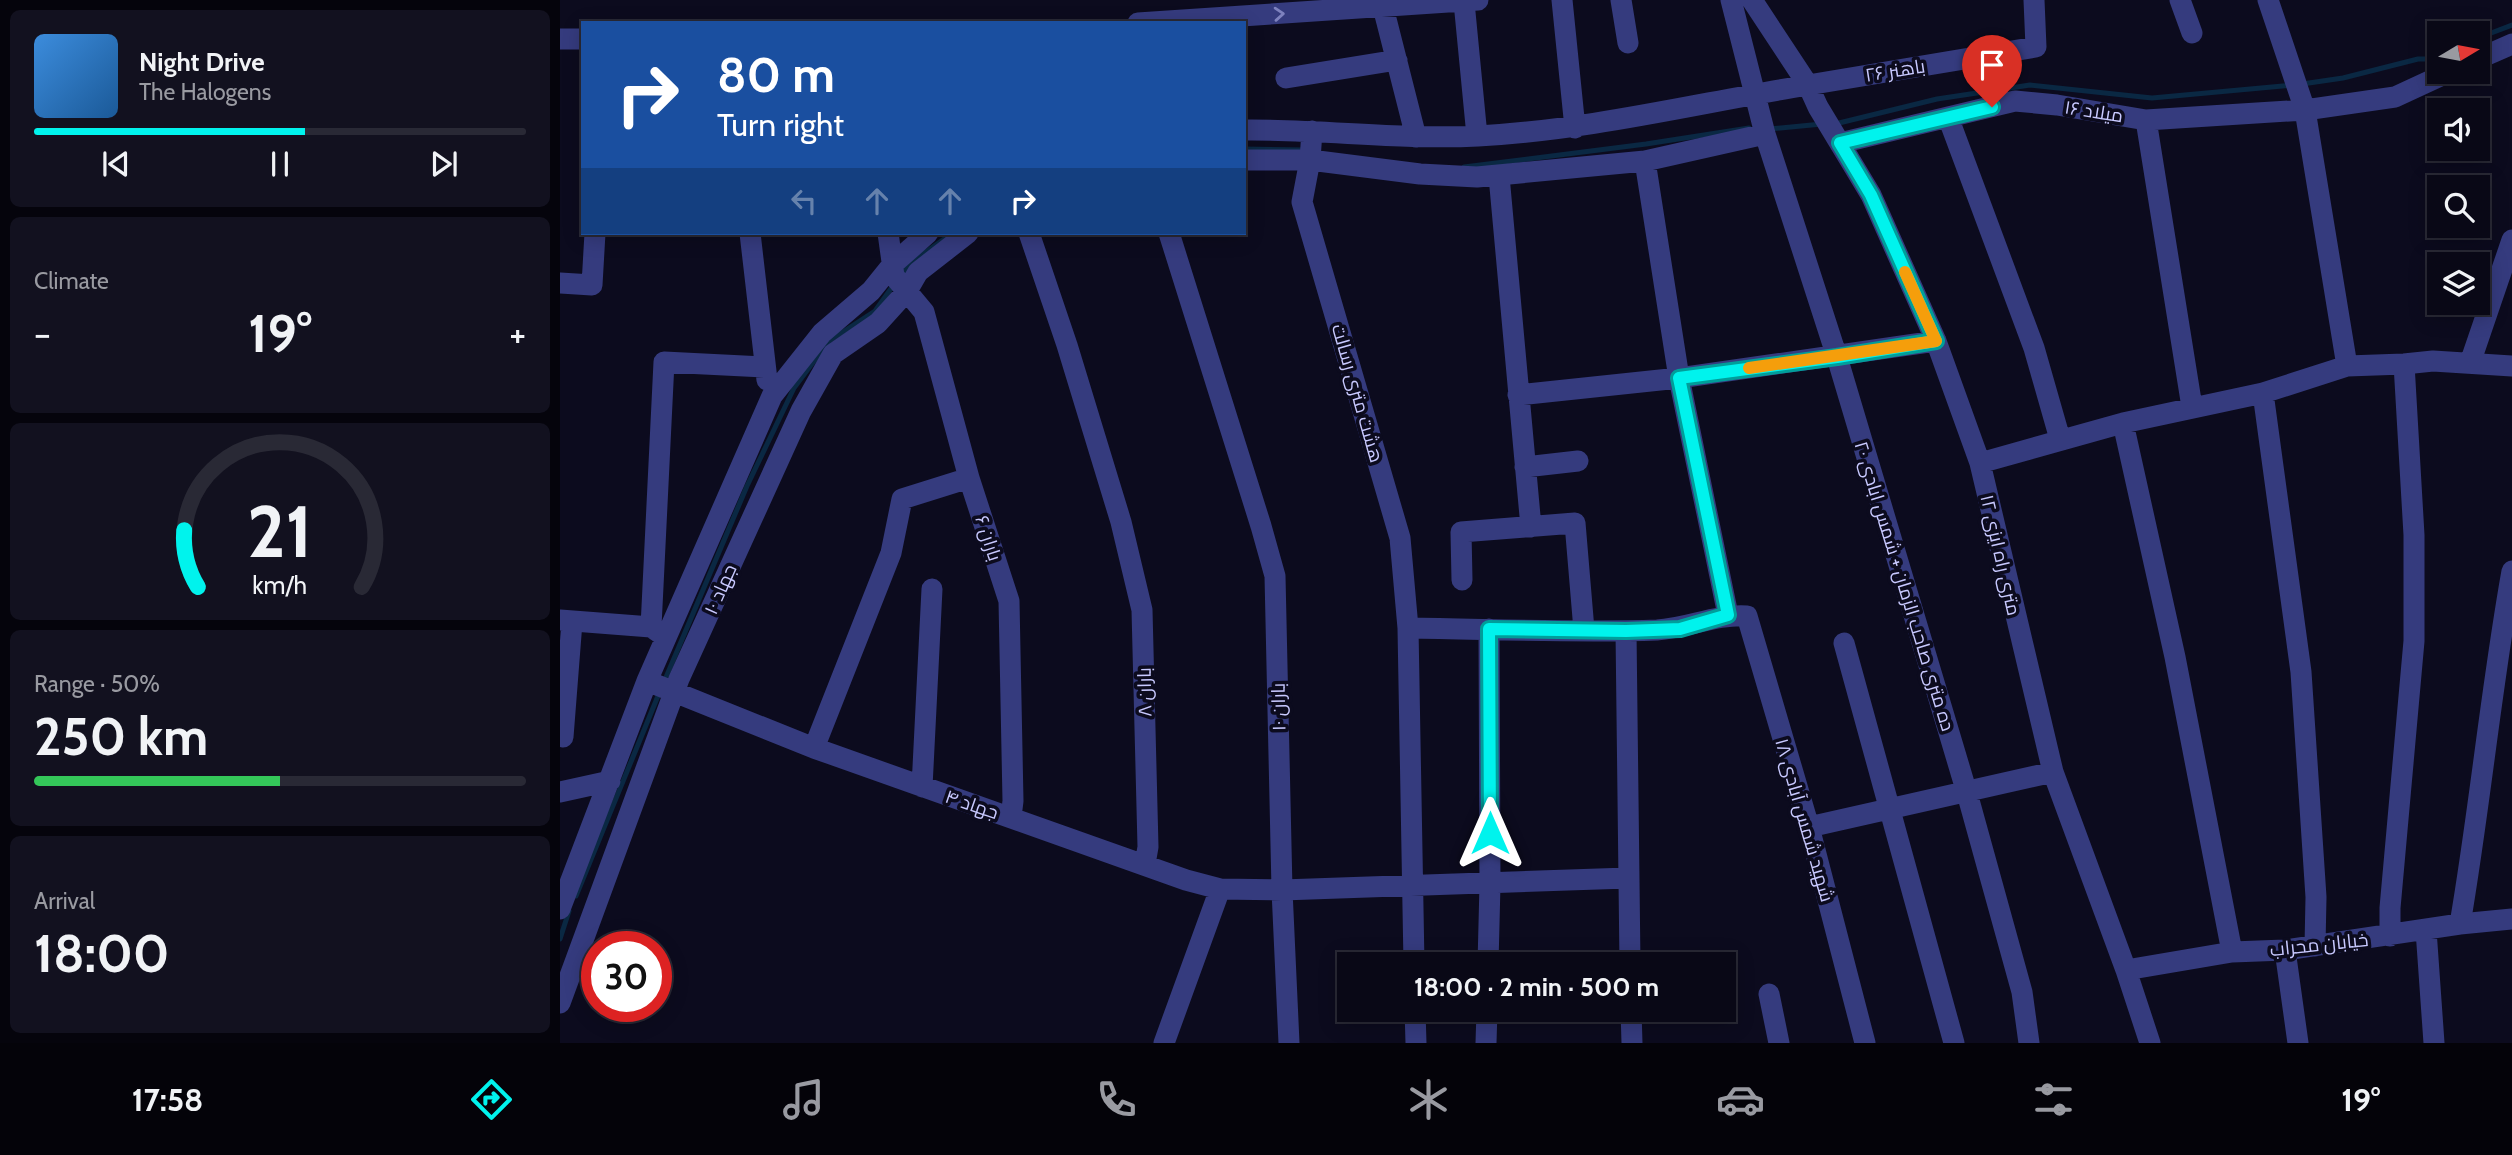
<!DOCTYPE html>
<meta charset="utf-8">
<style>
:root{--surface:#090816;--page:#12111f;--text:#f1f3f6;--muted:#999aa1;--line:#292935;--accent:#00f3ed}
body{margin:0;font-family:Cabin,Cairo,sans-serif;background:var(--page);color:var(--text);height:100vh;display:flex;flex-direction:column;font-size:26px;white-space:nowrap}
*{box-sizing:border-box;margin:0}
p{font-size:23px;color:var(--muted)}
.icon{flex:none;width:38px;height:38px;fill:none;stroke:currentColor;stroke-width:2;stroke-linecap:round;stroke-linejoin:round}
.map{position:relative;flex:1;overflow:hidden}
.drawer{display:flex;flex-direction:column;gap:10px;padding:10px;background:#05040c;width:560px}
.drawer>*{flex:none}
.guide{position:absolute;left:21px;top:21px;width:665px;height:214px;border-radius:0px;box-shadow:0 4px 18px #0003,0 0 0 2px var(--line);background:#1a4fa0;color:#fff;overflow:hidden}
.needle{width:46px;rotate:80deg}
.fabs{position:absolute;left:1867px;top:21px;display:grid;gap:14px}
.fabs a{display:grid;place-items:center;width:63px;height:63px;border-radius:0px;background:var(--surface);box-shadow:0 4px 18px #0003,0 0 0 2px var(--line);font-size:35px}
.speed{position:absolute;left:21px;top:931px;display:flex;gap:14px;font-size:35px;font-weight:700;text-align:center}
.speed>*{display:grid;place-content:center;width:91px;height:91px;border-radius:50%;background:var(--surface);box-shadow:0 4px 18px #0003,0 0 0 2px var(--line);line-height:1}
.speed .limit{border:10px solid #d22;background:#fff;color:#111}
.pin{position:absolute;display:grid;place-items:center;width:60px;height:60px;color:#fff;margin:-72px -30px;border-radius:50% 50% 50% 0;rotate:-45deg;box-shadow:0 0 7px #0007}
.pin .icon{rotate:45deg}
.me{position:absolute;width:77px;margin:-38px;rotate:0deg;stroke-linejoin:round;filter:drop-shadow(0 0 5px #0008)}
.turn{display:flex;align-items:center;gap:24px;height:147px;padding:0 21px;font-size:32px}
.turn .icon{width:91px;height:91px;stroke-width:2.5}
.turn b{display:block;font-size:49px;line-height:60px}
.lanes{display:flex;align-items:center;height:66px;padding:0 21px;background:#0003;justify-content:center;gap:35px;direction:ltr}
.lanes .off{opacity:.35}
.big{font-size:52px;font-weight:700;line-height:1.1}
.drawer .tile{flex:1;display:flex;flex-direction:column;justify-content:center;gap:10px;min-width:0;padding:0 24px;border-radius:10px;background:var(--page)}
.drawer .dial{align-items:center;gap:0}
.dial svg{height:182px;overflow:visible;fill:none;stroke:var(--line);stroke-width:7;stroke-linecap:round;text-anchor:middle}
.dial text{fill:var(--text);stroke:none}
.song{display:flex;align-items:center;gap:21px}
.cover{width:84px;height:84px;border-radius:10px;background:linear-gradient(135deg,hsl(210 70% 55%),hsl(210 70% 35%))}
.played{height:7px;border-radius:4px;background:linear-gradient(90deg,var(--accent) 55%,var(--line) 55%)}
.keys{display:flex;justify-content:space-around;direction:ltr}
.heat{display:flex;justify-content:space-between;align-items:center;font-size:38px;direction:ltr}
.charge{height:10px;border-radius:5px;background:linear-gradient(90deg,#34c759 50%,var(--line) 0)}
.trip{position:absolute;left:777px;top:952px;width:399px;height:70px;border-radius:0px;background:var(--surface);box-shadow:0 4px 18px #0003,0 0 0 2px var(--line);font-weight:700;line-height:70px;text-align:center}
.tabs{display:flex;height:112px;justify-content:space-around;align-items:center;background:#040309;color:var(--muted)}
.tabs .icon{width:49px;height:49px}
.tabs .active{color:var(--accent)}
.tabs b{font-size:32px;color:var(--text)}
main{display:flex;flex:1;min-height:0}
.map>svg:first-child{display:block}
</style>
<main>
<section class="drawer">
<div class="tile">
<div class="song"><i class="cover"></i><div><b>Night Drive</b><p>The Halogens</p></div></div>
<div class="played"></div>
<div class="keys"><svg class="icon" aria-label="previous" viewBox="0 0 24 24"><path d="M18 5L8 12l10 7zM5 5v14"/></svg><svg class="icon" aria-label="pause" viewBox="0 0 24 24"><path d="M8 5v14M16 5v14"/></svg><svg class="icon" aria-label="next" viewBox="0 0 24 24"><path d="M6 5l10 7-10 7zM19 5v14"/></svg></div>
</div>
<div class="tile"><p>Climate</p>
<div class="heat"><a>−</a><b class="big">19°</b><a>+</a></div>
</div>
<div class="tile dial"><svg viewBox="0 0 100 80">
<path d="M14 69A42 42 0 1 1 86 69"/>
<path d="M14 69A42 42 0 0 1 8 44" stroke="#00f3ed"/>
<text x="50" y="56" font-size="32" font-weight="700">21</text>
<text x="50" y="72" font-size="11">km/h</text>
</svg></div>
<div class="tile"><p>Range · 50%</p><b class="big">250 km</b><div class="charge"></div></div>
<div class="tile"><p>Arrival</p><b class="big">18:00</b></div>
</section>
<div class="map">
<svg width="1952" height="1043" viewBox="0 0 1952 1043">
<rect width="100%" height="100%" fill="#0c0b1e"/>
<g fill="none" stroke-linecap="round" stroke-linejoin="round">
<!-- stream -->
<path stroke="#0a2843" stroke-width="5" d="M 1918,38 L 1952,25
M 1742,84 L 1783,78 L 1858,59 L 1880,59
M 1275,124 L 1377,99 L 1470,85 L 1592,98 L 1733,85
M 1209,129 L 1262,124
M 684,149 L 745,150
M 904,167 L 1086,144 L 1189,128
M 341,275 L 350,263 L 387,237
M 104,682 L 187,486 L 234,388 L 269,341 L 315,311 L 335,283
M 16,896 L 100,691
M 0,939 L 9,911"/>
<!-- minor -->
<path stroke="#353b7e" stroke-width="21" d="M 1002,0 L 1015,128
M 1061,0 L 1068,43
M 1171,0 L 1205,134 L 1277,357 L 1407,793 L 1462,992 L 1469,1043
M 1192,0 L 1248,85 L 1476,47 L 1474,0
M 1620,0 L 1632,33
M 1708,0 L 1745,110 L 1787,366
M 904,2 L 917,136
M 823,7 L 856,137
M 578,23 L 918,0
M 0,39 L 23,39
M 1918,59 L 1952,44
M 726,78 L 837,60
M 1388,117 L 1474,348 L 1500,439
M 1586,120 L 1632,407
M 684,130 C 762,129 840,140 918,136 C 1029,130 1138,103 1248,85 L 1258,107 L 1311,195 L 1376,341 L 1420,463 L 1493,772 L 1566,970 L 1590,1043
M 752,131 L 750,160 L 742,202 L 840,538 L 848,628 L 854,964
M 1280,143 L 1455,101 L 1497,105 L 1586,120 L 1745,110 L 1835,97 L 1889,72
M 684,160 L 750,160 L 860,174 L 917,177 L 1085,161 L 1205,134
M 1085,161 L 1119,378 L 1168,615
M 939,176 L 971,527
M 190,233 L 207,380
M 328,233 L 334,276 L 364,312 L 409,478 L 449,601 L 453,801 L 451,817
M 469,233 L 507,345 L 561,522 L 582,610 L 588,847 L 585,864
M 609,233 L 701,526 L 715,576 L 722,890 L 729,1043
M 0,283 L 32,285 L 35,233
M 1910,363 L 1952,240
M 1703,393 L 1741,672 L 1756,897 L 1755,946
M 958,395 L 1119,378 L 1376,341
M 1563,423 L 1615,657 L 1672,952
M 1420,463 L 1563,423 L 1703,393 L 1787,366 L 1844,364 L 1873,361 L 1952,366
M 965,467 L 1018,461
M 902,580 L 901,532 L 1015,523 L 1024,630
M 0,620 L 91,627 L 101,634
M 91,627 L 104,362 L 205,367
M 848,628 C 931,629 1014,633 1097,630 C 1129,628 1155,614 1187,616 L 1249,827 L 1305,1043
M 1066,631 L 1070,964
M 1284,643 L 1394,1043
M 87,681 L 254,748 L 626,880 L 660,889 L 722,890 L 1068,878
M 3,737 L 12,622
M 254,748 L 331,553 L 342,499 L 409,478
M 362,787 L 372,589
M 0,792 L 50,781
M 1249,827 L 1493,772
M 0,909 L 87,681 L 212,396 L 262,333 L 311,291 L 332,265 L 368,233
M 1900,924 C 1920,807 1931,688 1952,571
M 1866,930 L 1874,1043
M 1830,936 L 1830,908 L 1854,641 L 1854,535 L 1844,364
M 1725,950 L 1738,1043
M 928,964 L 930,884 L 929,629
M 1566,970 L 1672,952 L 1725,950 L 1900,924 L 1952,919
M 1209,994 L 1219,1043
M 0,1003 L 119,679 L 241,411 L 273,354 L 318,323 L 347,291 L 358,272 L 408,233
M 855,1010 L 856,1043
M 1071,1010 L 1072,1043
M 604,1043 L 660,889
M 926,1043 L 927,1010"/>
</g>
<!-- one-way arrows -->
<defs><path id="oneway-chevron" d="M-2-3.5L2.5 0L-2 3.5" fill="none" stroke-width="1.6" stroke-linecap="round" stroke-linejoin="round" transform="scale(1.75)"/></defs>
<use stroke="#7e82be" href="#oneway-chevron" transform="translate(719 14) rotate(-4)"/>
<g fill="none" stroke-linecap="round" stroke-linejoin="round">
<defs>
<path id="route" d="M 930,833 L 929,629 L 1066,631 L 1120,629 L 1168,615 L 1119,378 L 1277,357 L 1376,341 L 1311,195 L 1280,143 L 1432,107"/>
</defs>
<!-- route casing -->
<use href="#route" stroke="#009e9a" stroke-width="18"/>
<!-- route -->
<use href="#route" stroke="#00f3ed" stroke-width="12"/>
<!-- slow -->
<path stroke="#f59e0b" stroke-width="12" d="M 1189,368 L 1376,341 L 1345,272"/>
</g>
<g text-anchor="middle" stroke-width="7" stroke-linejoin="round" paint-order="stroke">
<!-- street labels -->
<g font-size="19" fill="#c8c9ff" stroke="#0c0b1e">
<text transform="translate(1335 70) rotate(-9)" y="7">باهنر ۲۶</text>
<text transform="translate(1534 111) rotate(9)" y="7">میلاد ۱۶</text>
<text transform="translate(798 393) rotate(74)" y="7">هشت متری رسالت</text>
<text transform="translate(429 538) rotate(72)" y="7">باران ۶</text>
<text transform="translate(1441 555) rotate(77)" y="7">۱۲ متری راه ایزی</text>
<text transform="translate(1345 586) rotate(73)" y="7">ده متری صاحب الزمان + شمس ابادی ۲۰</text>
<text transform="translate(160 589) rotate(-66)" y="7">جهاد ۱۰</text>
<text transform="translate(584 692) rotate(-91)" y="7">باران ۸</text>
<text transform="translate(718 707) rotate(-91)" y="7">باران ۱۰</text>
<text transform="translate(412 804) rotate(19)" y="7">جهاد ۴</text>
<text transform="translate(1245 820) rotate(74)" y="7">شهید شمس آبادی ۱۸</text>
<text transform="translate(1759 944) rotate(-6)" y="7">خیابان محراب</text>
</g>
</g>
</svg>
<div class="fabs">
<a><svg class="needle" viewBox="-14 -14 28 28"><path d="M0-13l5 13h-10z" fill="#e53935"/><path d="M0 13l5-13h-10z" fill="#999aa1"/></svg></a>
<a><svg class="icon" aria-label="sound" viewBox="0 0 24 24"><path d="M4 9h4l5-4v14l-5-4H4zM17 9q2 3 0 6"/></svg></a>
<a><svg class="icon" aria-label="search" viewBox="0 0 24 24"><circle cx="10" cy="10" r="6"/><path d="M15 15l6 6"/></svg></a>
<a><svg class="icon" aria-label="layers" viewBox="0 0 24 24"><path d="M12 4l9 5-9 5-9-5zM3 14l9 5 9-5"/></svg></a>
</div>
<div class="speed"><div class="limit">30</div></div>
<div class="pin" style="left:1432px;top:107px;background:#d93025"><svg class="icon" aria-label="arrive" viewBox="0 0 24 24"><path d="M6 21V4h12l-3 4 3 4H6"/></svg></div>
<svg class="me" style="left:930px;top:833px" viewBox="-20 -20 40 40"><path d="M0-17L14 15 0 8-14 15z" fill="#00f3ed" stroke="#fff" stroke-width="4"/></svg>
<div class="trip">18:00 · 2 min · 500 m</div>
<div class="guide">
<div class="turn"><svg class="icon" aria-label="right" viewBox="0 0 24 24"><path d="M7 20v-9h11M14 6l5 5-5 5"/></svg><div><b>80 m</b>Turn right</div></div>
<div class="lanes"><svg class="icon off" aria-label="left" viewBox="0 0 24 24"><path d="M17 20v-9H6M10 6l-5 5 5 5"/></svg><svg class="icon off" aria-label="ahead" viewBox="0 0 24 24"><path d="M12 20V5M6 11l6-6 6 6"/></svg><svg class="icon off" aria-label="ahead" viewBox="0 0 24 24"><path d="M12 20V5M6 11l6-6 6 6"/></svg><svg class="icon" aria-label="right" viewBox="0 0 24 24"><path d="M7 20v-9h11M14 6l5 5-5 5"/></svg></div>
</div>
</div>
</main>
<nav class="tabs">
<b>17:58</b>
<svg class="icon active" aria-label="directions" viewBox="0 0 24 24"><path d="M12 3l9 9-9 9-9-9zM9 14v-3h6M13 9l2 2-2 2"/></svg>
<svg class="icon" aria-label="music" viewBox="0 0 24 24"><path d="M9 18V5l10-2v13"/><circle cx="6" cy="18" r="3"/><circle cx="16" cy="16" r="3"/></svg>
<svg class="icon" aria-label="phone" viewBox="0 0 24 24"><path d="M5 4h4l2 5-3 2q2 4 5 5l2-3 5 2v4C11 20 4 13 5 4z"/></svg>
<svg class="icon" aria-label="climate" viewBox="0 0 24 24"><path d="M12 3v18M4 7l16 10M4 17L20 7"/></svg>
<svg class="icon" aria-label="car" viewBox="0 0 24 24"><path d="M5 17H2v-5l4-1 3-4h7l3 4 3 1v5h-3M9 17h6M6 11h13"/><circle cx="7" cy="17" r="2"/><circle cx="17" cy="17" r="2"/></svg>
<svg class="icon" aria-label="filters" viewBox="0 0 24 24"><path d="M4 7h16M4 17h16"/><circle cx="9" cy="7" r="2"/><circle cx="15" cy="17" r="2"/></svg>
<b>19°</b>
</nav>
